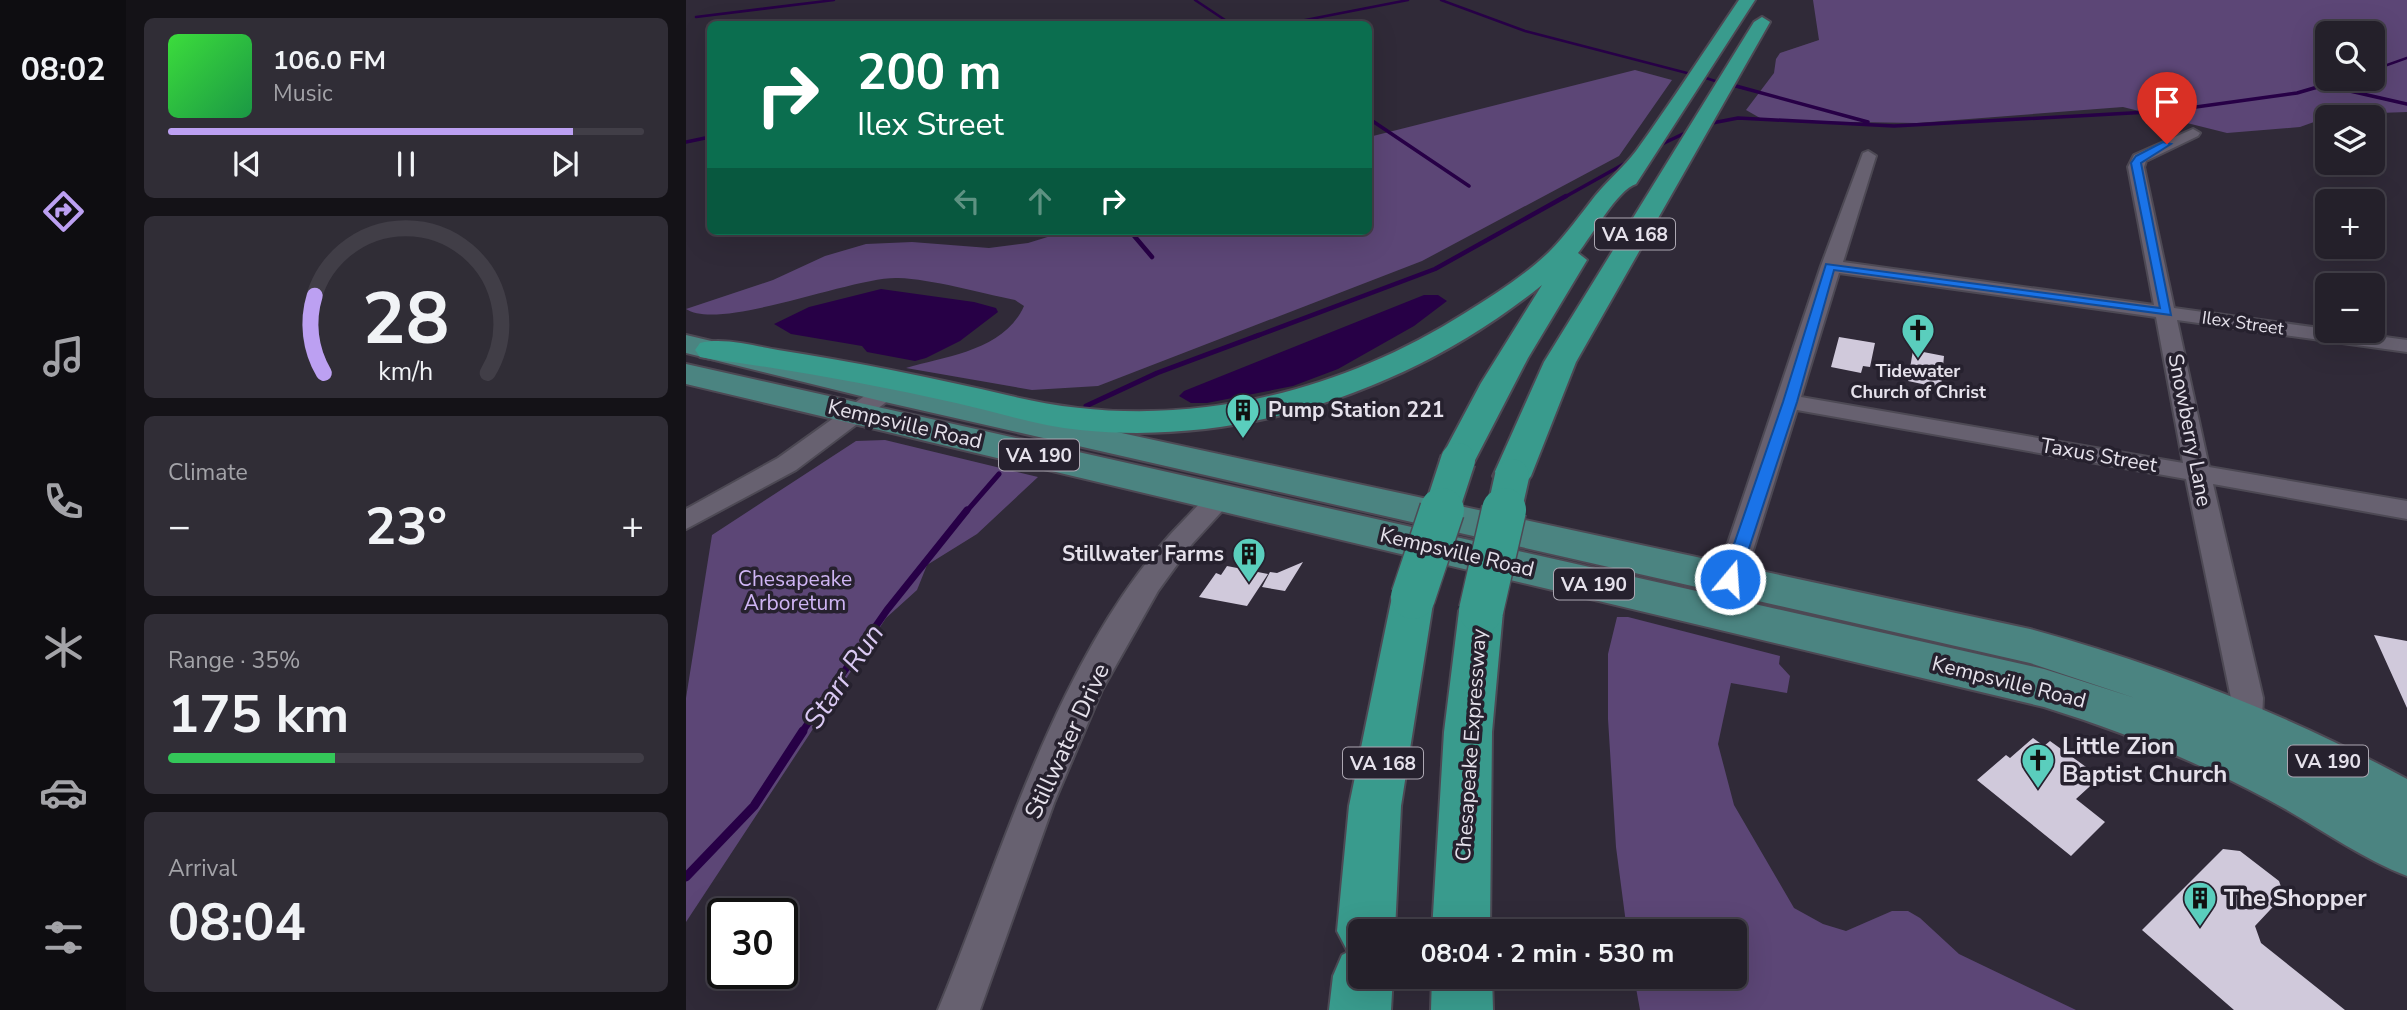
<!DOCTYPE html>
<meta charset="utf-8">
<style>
:root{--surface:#24202a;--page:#302d36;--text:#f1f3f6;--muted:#a3a3a8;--line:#413e47;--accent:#bca0f2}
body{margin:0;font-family:"Nunito Sans",sans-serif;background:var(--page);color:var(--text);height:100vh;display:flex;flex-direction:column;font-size:26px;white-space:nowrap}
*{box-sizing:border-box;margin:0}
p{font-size:23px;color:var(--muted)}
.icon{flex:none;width:38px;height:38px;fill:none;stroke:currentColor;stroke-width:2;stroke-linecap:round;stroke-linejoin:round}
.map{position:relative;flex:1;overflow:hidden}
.details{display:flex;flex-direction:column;gap:18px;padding:18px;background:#141217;width:560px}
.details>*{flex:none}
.banner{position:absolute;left:21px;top:21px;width:665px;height:214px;border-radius:10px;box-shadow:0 7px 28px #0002,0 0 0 2px var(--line);background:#0b6e4f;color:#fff;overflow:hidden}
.buttons{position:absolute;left:1629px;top:21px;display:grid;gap:14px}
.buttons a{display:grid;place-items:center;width:70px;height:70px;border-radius:10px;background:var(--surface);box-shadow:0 7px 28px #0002,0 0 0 2px var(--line);font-size:35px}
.speed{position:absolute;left:21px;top:898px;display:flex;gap:14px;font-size:35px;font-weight:700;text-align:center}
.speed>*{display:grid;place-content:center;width:91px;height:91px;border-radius:50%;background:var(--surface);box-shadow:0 7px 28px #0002,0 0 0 2px var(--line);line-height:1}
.speed .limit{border:4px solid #111;border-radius:10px;background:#fff;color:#111}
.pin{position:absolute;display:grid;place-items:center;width:60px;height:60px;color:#fff;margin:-72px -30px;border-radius:50% 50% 50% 0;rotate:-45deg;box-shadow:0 0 7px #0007}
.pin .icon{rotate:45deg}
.me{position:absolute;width:77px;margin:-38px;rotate:18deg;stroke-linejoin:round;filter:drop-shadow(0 0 5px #0008)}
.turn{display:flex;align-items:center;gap:24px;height:147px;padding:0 35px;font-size:32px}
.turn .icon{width:91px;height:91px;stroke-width:2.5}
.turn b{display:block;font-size:49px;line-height:60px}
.lanes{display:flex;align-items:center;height:66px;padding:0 35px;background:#0003;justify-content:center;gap:35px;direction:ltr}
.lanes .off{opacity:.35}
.big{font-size:52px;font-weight:700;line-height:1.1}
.details .tile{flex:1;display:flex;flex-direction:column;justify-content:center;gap:10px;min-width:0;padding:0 24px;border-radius:10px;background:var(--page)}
.details .dial{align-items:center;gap:0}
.dial svg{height:182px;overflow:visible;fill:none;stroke:var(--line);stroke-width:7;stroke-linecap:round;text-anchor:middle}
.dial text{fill:var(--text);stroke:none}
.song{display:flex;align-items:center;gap:21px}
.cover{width:84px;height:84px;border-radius:10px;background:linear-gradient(135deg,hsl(120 70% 55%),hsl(140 70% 35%))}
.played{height:7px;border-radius:4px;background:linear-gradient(90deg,var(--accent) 85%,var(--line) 85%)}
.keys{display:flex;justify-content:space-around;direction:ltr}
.heat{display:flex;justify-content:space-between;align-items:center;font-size:38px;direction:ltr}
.charge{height:10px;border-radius:5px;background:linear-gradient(90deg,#34c759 35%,var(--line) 0)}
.trip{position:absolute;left:662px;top:919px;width:399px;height:70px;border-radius:10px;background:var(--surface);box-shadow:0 7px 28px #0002,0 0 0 2px var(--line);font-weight:700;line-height:70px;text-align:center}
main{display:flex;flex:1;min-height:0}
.tabs{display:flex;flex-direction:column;width:126px;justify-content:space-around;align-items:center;background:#0e0d11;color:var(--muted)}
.tabs .icon{width:49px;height:49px}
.tabs .on{color:var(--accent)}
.tabs b{font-size:32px;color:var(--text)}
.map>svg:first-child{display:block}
</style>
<main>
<nav class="tabs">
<b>08:02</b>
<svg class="icon on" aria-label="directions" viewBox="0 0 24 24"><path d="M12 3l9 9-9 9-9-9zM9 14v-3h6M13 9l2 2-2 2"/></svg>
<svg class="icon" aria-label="music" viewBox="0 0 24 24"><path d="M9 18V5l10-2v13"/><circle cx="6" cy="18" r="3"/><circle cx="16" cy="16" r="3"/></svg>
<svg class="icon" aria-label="phone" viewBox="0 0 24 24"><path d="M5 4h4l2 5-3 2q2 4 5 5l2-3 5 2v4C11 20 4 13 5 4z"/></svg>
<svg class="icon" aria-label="climate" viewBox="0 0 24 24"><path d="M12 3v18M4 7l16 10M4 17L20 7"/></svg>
<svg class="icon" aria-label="car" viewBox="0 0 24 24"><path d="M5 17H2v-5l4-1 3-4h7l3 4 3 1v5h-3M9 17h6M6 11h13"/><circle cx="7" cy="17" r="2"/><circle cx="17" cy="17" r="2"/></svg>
<svg class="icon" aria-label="filters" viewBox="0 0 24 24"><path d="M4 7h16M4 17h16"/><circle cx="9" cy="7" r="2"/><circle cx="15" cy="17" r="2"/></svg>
</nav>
<section class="details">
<div class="tile">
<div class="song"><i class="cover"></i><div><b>106.0 FM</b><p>Music</p></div></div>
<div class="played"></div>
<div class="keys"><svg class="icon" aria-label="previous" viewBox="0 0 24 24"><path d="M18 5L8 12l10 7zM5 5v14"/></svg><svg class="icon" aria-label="pause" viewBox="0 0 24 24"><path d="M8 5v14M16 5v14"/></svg><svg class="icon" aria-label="next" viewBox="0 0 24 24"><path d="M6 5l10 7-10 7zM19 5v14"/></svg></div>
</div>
<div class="tile dial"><svg viewBox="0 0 100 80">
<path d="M14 69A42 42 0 1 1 86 69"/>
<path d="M14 69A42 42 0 0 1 10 35" stroke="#bca0f2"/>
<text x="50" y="56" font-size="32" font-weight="700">28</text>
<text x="50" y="72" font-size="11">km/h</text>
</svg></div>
<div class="tile"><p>Climate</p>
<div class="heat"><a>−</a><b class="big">23°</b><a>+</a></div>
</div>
<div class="tile"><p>Range · 35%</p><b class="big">175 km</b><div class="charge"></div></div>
<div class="tile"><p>Arrival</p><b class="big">08:04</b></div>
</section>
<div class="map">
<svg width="1721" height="1010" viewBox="0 0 1721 1010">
<rect width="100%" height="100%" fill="#302a38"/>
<!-- green -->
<path fill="#5c4676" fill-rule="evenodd" d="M 1127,0 L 1721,0 L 1721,112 L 1666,114 L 1642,117 L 1614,127 L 1541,133 L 1437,107 L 1231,123 L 1101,121 L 1074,118 L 1060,110 L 1088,73 L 1090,59 L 1094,53 L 1133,40 ZM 1687,33 L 1687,79 L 1642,79 L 1642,33 Z
M 949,70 L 986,80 L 933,156 L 736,261 L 412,386 L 346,390 L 220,368 C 260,356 318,351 338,306 L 329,300 C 294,293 246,279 212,278 C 168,276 34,332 0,309 L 87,280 L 139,256 L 180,244 L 226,242 L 303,248 L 342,243 L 381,231 L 682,231 L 683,137 Z
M 199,440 L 352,477 L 291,534 L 241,565 L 231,590 L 200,618 L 0,922 L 0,698 L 26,535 L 170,441 Z
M 931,617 L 942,617 L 1094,656 L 1093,664 L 1104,676 L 1101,693 L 1045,683 L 1032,744 L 1048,805 L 1108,908 L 1137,924 L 1160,931 L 1206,911 L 1222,911 L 1234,918 L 1273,954 L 1390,1010 L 954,1010 L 948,977 L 1048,976 L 1048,931 L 941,931 L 930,847 L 922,719 L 922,654 Z"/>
<!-- water -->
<path fill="#270046" d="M 195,289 L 288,302 L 310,308 L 312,312 L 274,341 L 240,358 L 229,361 L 181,352 L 176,346 L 105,334 L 88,324 L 123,307 Z
M 738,295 L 752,295 L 761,301 L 728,326 L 652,369 L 607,386 L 521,403 L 505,403 L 493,396 L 498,391 Z"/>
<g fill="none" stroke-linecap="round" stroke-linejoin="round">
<!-- stream-far5 -->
<path stroke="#270046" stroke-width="2.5" d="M 509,0 L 545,24
M 755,0 L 839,31 L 1001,73
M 10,17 L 148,0
M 599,24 L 722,0
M 1687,70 L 1721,58
M 1020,78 L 1029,81
M 1049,86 L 1057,88
M 1641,86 L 1650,88
M 1629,88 L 1662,79"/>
<!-- stream-far4 -->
<path stroke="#270046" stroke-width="3.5" d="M 1050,86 L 1182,122
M 1642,86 L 1721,104
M 682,118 L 783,186
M 1021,124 L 1052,118 L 1208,126 L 1481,111 L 1611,93 L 1635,86
M 0,142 L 24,137
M 976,144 L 997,134
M 877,198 L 945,160"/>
<!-- stream-far3 -->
<path stroke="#270046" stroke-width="4.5" d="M 444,231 L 466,257
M 568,337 L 749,269 L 880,196"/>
<!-- stream-far2 -->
<path stroke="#270046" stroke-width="5" d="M 400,406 L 471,373 L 573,335
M 280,512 L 313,474"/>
<!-- stream-far1 -->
<path stroke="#270046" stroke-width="7" d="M 116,732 L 201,610 L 281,510"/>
<!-- stream -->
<path stroke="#270046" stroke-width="9" d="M 0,877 L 68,806 L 117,731"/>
</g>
<!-- building -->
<path fill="#d0c9db" d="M 1153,337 L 1189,343 L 1184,367 L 1177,366 L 1175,373 L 1145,367 Z
M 1227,350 L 1258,356 L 1255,388 L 1222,381 Z
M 617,562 L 599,591 L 576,587 L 584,572 L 591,573 Z
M 541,566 L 582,574 L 561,606 L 513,597 L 530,573 L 535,575 Z
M 1688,635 L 1721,641 L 1721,708 Z
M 1347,738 L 1358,746 L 1364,741 L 1414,777 L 1390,799 L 1419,822 L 1385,856 L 1291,780 L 1320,755 L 1324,758 Z
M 1537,849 L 1554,851 L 1593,881 L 1598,895 L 1569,926 L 1575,943 L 1659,1010 L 1548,1010 L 1456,930 Z"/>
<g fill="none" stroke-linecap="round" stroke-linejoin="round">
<defs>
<path id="street" d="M 1507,129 L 1514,133 L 1512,136 L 1460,161 L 1458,167 L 1488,308 L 1721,340 L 1721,352 L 1491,320 L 1523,467 L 1721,501 L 1721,519 L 1527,484 L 1577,698 L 1575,739 L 1570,749 L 1558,753 L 1546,749 L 1541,739 L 1545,698 L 1500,479 L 1111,410 L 1058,579 L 1054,586 L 1044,589 L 1034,586 L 1030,579 L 1135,266 L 1177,153 L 1182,151 L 1190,156 L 1157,262 L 1468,305 L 1442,167 L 1448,155 ZM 1153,273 L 1470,317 L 1497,463 L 1115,397 Z
M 199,385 L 207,387 L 210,392 L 207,397 L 110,470 L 0,529 L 0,509 L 92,458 L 191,387 Z
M 535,490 L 544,492 L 548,498 L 506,544 L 472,591 L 416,690 L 368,803 L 294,1010 L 252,1010 C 318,851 375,643 499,519 C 510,508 520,494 535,490 Z"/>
<path id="primary" d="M 0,335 L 199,382 L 1344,629 C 1475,665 1601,714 1721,779 L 1721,876 C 1672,857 1627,823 1581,799 C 1510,761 1435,731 1358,707 L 0,384 L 0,364 L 1358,669 L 1449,698 L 1344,663 L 199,402 L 0,353 Z"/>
<path id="highway" d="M 1053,0 L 1069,0 L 950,184 C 932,189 905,237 892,253 L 901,260 L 842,358 L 785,468 L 772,471 L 759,468 L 754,460 L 795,383 L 856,285 C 728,389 558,447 394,430 C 351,426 311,412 270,403 C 189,385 107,370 25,359 L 14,357 L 9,350 L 14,343 C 38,337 68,346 92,350 C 170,362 248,378 325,396 C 482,434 643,399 779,313 C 808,295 838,276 863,252 C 880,235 894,215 909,196 C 922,180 938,167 950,151 C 986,101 1019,50 1053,0 Z
M 1076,17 L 1084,22 L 890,362 L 845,476 L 839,484 L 826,488 L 813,484 L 807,476 L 858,362 L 1068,22 Z
M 727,581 L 742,586 L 748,597 L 715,806 L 709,931 L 674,931 L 674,976 L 707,976 L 705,1010 L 643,1010 L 647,976 L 656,955 L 662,952 L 651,931 L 663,806 L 706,597 L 712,586 Z
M 795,595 L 810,600 L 817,611 L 806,732 L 804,931 L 746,931 L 758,732 L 773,611 L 780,600 Z
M 746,976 L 806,976 L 807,1010 L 745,1010 Z"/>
</defs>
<!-- street casing -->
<use href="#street" stroke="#4d4954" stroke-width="4"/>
<!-- primary casing -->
<use href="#primary" stroke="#4d4954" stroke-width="4"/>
<!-- highway casing -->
<use href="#highway" stroke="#4d4954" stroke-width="4"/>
<!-- street -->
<use href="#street" fill="#676170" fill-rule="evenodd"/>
<!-- primary -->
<use href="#primary" fill="#4b8481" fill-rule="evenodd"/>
<!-- highway -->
<use href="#highway" fill="#399b8d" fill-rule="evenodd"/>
<defs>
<path id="highway-bridge-far1" d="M 755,512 L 772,460
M 818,512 L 826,476"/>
<path id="highway-bridge" d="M 727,597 L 756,510
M 795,611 L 818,510"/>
</defs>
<!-- highway-bridge-far1 casing -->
<use href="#highway-bridge-far1" stroke="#4d4954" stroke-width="38" stroke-linecap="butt"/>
<!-- highway-bridge casing -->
<use href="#highway-bridge" stroke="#4d4954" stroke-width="47" stroke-linecap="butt"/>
<!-- highway-bridge-far1 -->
<use href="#highway-bridge-far1" stroke="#399b8d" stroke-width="34"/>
<!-- highway-bridge -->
<use href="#highway-bridge" stroke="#399b8d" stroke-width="44"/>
</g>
<!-- route -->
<path fill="#1a73e8" stroke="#114b97" stroke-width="2" d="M 1477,142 L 1485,144 L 1455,163 L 1485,315 L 1148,270 L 1111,402 L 1053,579 L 1051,584 L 1038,584 L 1036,579 L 1097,402 L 1140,264 L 1474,308 L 1445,163 L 1450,156 Z"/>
<!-- icons -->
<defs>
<symbol id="church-pin" viewBox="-11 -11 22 30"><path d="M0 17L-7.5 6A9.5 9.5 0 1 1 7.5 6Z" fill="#5acebd" stroke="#26212e"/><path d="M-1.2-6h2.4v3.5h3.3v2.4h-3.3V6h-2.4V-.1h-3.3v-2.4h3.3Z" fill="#111"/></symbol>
<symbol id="building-pin" viewBox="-11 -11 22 30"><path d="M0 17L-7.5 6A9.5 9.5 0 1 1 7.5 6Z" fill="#5acebd" stroke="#26212e"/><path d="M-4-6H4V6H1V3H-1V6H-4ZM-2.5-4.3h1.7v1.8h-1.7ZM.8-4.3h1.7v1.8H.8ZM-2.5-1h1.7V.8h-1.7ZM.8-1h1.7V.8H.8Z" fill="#111"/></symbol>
</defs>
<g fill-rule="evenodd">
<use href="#church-pin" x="1213" y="311" width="38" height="52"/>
<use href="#building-pin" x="538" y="391" width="38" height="52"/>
<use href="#building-pin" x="544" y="535" width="38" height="52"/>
<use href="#church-pin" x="1333" y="741" width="38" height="52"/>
<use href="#building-pin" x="1495" y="879" width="38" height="52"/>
</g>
<g text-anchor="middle" stroke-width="7" stroke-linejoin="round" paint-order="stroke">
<!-- far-street labels -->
<g font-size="18" fill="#e5e1eb" stroke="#26212e">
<text transform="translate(1557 323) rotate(8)" y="6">Ilex Street</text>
</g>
<!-- far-poi labels -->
<g font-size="18" font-weight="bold" fill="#e5e1eb" stroke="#26212e">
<text x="1232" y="377">Tidewater<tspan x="1232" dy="21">Church of Christ</tspan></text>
</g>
<!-- shield labels -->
<g fill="#26212e" stroke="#aca7b2" stroke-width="2">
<rect x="909" y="218.5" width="80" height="31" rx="5"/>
<rect x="313" y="439.5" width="80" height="31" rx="5"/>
<rect x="868" y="568.5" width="80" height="31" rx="5"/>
<rect x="1602" y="745.5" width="80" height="31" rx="5"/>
<rect x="657" y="747.5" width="80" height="31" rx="5"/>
</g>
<g font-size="19" font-weight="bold" fill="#e5e1eb">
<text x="949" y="241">VA 168</text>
<text x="353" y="462">VA 190</text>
<text x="908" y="591">VA 190</text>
<text x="1642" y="768">VA 190</text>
<text x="697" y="770">VA 168</text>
</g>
<!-- poi labels -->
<g font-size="21" font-weight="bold" fill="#e5e1eb" stroke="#26212e" text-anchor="start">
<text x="582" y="417">Pump Station 221</text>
<text x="538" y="561" text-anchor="end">Stillwater Farms</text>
</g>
<!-- street labels -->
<g font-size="21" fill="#e5e1eb" stroke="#26212e">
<text transform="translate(219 424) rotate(13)" y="7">Kempsville Road</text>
<text transform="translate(1504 430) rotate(79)" y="7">Snowberry Lane</text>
<text transform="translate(1413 455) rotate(10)" y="7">Taxus Street</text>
<text transform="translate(771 552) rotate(13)" y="7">Kempsville Road</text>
<text transform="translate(1323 682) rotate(14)" y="7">Kempsville Road</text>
<text transform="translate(785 745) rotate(-86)" y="7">Chesapeake Expressway</text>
</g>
<!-- park labels -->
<g font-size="21" fill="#cfb5f4" stroke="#26212e">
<text x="109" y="586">Chesapeake<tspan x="109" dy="24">Arboretum</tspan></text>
</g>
<!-- near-street labels -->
<g font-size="24" fill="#e5e1eb" stroke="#26212e">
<text transform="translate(381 741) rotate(-65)" y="8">Stillwater Drive</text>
</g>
<!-- near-poi labels -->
<g font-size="24" font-weight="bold" fill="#e5e1eb" stroke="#26212e" text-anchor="start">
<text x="1376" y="754">Little Zion<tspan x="1376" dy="28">Baptist Church</tspan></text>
<text x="1538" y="906">The Shopper</text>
</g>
<!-- near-water labels -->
<g font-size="28" font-style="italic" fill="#dac9f3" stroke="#26212e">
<text transform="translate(157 676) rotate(-56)" y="10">Starr Run</text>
</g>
</g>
</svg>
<div class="buttons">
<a><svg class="icon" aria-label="search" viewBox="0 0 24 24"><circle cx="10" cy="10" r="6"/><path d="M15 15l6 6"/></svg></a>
<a><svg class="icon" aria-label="layers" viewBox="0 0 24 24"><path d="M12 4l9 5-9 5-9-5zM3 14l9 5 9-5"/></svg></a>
<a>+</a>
<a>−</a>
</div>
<div class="speed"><div class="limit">30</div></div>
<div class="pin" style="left:1481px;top:144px;background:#d93025"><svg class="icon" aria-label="arrive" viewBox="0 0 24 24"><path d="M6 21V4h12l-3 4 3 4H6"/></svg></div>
<svg class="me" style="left:1044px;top:579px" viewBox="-20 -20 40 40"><circle r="17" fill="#1a73e8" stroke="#fff" stroke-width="3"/><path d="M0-11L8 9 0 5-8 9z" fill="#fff"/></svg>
<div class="trip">08:04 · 2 min · 530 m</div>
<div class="banner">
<div class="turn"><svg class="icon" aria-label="right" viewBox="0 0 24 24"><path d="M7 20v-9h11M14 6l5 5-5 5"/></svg><div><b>200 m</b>Ilex Street</div></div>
<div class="lanes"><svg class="icon off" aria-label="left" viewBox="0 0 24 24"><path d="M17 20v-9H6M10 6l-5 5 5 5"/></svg><svg class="icon off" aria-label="ahead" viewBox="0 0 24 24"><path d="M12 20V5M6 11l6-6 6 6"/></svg><svg class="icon" aria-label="right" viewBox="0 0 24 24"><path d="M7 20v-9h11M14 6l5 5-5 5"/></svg></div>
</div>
</div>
</main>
